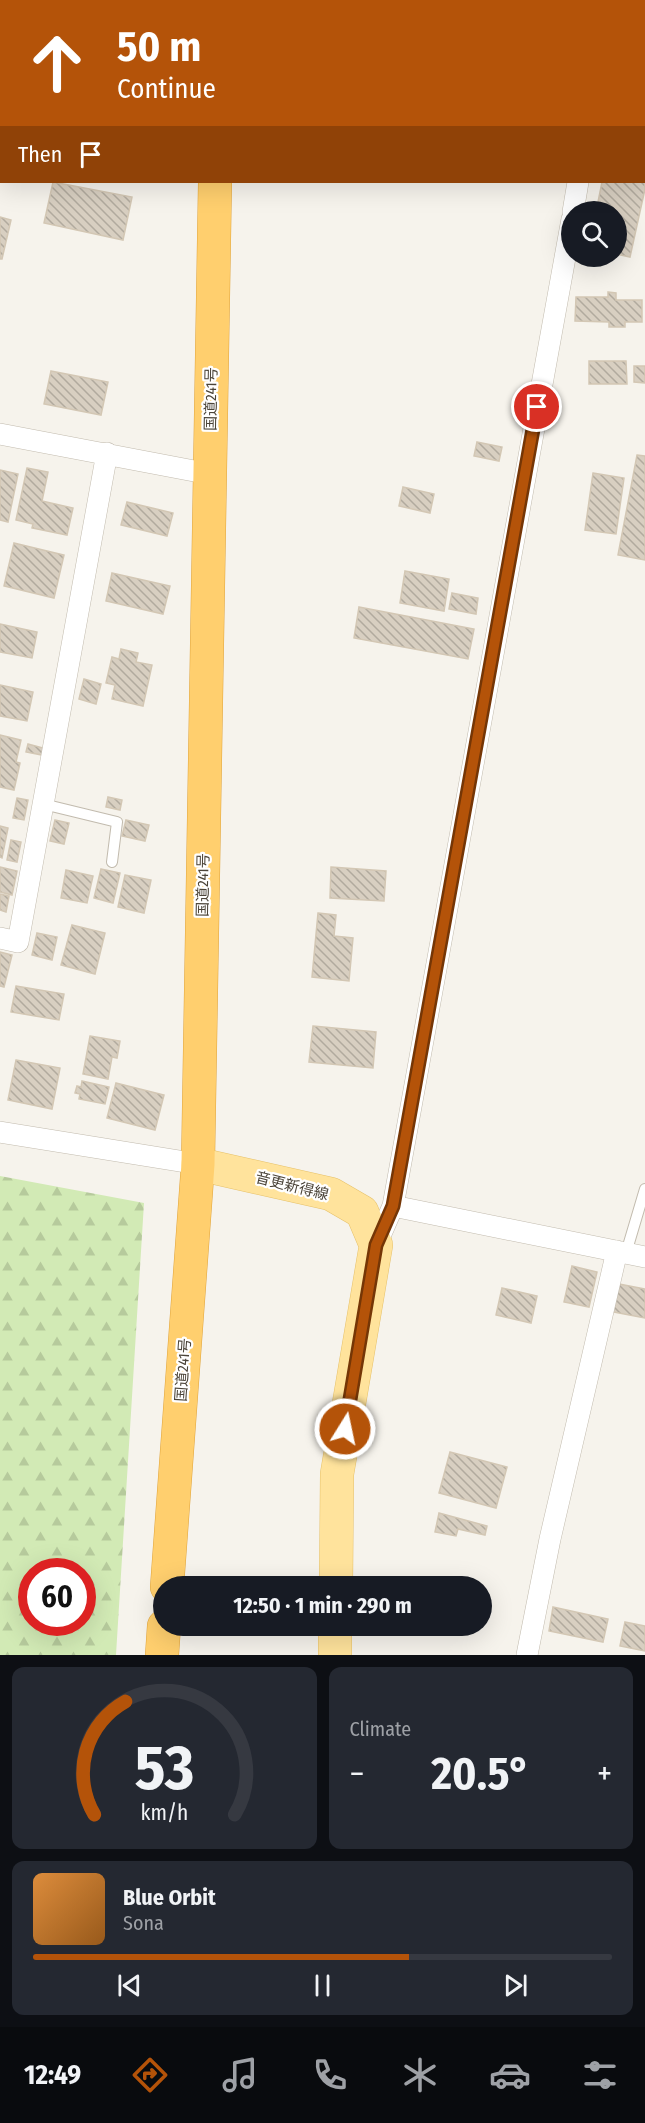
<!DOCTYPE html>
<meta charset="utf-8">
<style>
:root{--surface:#171b24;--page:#242831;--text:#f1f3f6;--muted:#9ea1a6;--line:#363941;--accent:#b45309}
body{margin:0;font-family:"Fira Sans Condensed","Noto Sans JP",sans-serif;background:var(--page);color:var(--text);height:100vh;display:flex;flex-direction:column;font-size:22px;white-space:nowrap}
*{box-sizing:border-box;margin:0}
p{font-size:20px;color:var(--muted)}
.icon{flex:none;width:33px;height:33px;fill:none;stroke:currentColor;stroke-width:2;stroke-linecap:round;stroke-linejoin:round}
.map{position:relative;height:1655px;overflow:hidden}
.sheet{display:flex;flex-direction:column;gap:12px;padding:12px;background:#0d0f14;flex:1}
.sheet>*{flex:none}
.guide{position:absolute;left:0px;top:0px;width:645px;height:183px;box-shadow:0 6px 24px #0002;background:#b45309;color:#fff;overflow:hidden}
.fabs{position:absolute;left:561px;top:201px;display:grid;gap:12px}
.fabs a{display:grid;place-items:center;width:66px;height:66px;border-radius:50%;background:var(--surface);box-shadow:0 6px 24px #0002;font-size:30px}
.speed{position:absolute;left:18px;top:1558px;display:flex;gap:12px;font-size:30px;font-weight:700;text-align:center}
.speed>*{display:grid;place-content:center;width:78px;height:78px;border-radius:50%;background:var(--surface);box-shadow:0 6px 24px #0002;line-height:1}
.speed .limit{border:9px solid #d22;background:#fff;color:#111}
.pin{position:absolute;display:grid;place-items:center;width:51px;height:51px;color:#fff;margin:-26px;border:3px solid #fff;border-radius:50%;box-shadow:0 2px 6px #0007}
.me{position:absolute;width:66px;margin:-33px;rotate:10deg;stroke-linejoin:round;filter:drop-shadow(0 0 4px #0008)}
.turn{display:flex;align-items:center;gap:21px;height:126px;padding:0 18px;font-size:27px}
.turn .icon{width:78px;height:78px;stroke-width:2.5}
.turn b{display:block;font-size:42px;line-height:51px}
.then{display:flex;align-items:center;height:57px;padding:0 18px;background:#0003;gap:12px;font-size:22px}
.big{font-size:45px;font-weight:700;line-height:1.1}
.sheet .card{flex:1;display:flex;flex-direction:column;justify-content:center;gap:9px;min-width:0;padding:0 21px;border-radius:12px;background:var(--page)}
.sheet .dial{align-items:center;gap:0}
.dial svg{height:156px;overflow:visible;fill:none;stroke:var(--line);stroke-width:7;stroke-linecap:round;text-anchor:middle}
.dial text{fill:var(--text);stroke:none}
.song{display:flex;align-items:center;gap:18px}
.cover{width:72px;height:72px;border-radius:9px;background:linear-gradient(135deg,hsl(30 70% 55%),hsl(30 70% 35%))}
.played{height:6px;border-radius:3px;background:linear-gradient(90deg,var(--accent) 65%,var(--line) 65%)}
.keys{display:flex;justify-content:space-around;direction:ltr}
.heat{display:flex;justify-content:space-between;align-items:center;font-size:33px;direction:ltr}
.sheet .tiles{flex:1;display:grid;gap:12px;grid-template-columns:1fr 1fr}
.card:last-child{grid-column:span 2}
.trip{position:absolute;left:153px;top:1576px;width:339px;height:60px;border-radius:30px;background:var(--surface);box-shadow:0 6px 24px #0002;font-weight:700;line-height:60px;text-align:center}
.tab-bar{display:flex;height:96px;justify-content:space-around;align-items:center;background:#090b0e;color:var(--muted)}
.tab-bar .icon{width:42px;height:42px}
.tab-bar .selected{color:var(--accent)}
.tab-bar b{font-size:27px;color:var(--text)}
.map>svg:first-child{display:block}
</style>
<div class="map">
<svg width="645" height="1655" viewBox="0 0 645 1655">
<defs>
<pattern id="forest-firs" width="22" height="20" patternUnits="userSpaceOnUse" patternTransform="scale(1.5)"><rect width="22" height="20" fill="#d2eab5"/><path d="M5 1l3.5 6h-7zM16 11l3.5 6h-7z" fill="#b6ca9c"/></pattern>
<pattern id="building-back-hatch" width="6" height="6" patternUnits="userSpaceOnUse" patternTransform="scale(1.5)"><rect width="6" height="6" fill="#d8cfc1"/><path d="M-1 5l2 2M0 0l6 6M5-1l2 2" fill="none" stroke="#b1aa9e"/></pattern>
</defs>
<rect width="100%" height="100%" fill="#f6f3ec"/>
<!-- forest -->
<path fill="url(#forest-firs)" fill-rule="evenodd" d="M 0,1176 L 144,1203 L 116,1655 L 0,1655 ZM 32,1572 L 82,1572 L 82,1623 L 32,1623 Z"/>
<!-- building -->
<path fill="url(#building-back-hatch)" stroke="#d3c7b4" stroke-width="1.5" d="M 644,161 L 645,189 L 630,257 L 616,254 L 616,212 L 596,212 L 602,182 L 644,182 Z
M 53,182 L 132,197 L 123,240 L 44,223 Z
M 0,217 L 11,220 L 2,259 L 0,259 Z
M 608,292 L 616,293 L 616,300 L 642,300 L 642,322 L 625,322 L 625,327 L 609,327 L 609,322 L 575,321 L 576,297 L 608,297 Z
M 589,361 L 626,361 L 627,384 L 589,384 Z
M 634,366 L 645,366 L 645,383 L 634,382 Z
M 51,371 L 108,382 L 101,415 L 44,404 Z
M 477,442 L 502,447 L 499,461 L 474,456 Z
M 637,455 L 645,456 L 645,560 L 618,555 Z
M 27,468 L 48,472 L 42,501 L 73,508 L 67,535 L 32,528 L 33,524 L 16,520 Z
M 0,470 L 18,474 L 8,522 L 0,520 Z
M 593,473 L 624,478 L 616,534 L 585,530 Z
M 403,487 L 434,494 L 430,513 L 399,506 Z
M 127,502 L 173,513 L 167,536 L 121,525 Z
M 14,543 L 64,555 L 54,598 L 4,586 Z
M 405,571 L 449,579 L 444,611 L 400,603 Z
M 112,573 L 170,586 L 163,614 L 106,601 Z
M 452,593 L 478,598 L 476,614 L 449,609 Z
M 359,607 L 474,629 L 468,659 L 354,638 Z
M 0,624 L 37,632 L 32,658 L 0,652 Z
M 121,649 L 138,653 L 136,662 L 152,665 L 143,706 L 112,699 L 115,685 L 106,683 L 112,657 L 119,659 Z
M 84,679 L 101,684 L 96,704 L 79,699 Z
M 0,685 L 33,692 L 27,721 L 0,716 Z
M 0,735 L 21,740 L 16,762 L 20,763 L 14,790 L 0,787 Z
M 28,744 L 43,748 L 42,755 L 26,752 Z
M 108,797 L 122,800 L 120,810 L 106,807 Z
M 17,798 L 28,800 L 24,820 L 13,818 Z
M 55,820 L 69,823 L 64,844 L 50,841 Z
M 126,820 L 149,825 L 145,841 L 122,836 Z
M 0,826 L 8,828 L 2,858 L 0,857 Z
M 11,840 L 21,842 L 17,862 L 7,860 Z
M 0,867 L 17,871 L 12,895 L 0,892 Z
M 331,867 L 386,871 L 384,901 L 330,898 Z
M 101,869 L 120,873 L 113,903 L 94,898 Z
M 66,870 L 93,876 L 87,903 L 61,898 Z
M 125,875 L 151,880 L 144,913 L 118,907 Z
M 0,894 L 9,896 L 6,912 L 0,910 Z
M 318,913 L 336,915 L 334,936 L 353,938 L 349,981 L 312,977 Z
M 72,925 L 105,933 L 95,974 L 61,965 Z
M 37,933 L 57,937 L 52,960 L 32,955 Z
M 0,952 L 12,955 L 4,987 L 0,986 Z
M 16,986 L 64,994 L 59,1020 L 11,1012 Z
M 313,1026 L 376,1032 L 373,1068 L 309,1062 Z
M 90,1036 L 120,1041 L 117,1058 L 112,1057 L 108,1079 L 83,1074 Z
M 16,1060 L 60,1068 L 52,1109 L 8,1100 Z
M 82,1081 L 109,1087 L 105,1104 L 79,1099 L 80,1094 L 75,1093 L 77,1086 L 81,1087 Z
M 116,1083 L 164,1095 L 155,1130 L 107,1118 Z
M 572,1266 L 597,1272 L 589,1307 L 564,1302 Z
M 614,1283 L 645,1289 L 645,1318 L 608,1311 Z
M 502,1288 L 537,1296 L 531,1323 L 496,1315 Z
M 450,1452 L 507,1467 L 496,1508 L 439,1493 Z
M 439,1513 L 487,1526 L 485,1535 L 458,1529 L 456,1536 L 435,1532 Z
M 553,1607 L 608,1619 L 603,1642 L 549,1631 Z
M 625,1622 L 645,1626 L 645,1651 L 620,1646 Z"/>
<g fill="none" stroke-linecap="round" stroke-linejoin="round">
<defs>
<path id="lane" d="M 43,804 L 117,822 L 112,862
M 626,1253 L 645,1189"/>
<path id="street" d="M 611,2 L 611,0
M 573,212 L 578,182
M 0,434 L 210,474
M 0,938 L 18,942 L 107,453
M 0,1132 L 198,1164
M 393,1206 L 645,1257
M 376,1245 L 393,1206 L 572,219
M 527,1655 L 550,1539 L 617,1251"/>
<path id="primary" d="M 198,1164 L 331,1194 L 362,1212 L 376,1245 L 337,1474 L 336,1587
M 335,1655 L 335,1626"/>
<path id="highway" d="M 218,2 L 218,0
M 167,1587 L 198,1164 L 215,182
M 162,1655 L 164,1626"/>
</defs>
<!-- lane casing -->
<use href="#lane" stroke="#c2bbae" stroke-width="12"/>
<!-- street casing -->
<use href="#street" stroke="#c2bbae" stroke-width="22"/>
<!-- primary casing -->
<use href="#primary" stroke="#e6c16a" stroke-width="34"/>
<!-- highway casing -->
<use href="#highway" stroke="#e0a43c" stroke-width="34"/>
<!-- lane -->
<use href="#lane" stroke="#fff" stroke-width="10"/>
<!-- street -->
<use href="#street" stroke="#fff" stroke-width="21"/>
<!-- primary -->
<use href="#primary" stroke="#ffe39c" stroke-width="33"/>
<!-- highway -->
<use href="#highway" stroke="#ffcf6e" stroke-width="33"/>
</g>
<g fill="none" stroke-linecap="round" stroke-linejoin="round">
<defs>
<path id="route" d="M 345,1429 L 376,1245 L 393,1206 L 537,407"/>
</defs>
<!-- route casing -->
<use href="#route" stroke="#753606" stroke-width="15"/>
<!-- route -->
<use href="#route" stroke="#b45309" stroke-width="10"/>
</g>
<g text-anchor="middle" stroke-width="4.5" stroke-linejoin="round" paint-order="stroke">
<!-- street labels -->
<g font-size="15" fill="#4b4439" stroke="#fff">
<text transform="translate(211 399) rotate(-89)" y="5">国道241号</text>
<text transform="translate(203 885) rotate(-89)" y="5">国道241号</text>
<text transform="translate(292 1186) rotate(14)" y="5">音更新得線</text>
<text transform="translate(183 1370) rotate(-86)" y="5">国道241号</text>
</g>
</g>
</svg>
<div class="fabs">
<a><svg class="icon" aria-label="search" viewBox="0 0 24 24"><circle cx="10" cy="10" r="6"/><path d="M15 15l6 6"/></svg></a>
</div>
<div class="speed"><div class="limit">60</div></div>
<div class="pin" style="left:537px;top:407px;background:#d93025"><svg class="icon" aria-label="arrive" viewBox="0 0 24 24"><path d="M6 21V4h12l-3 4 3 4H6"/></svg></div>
<svg class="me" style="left:345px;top:1429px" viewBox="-20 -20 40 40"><circle r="17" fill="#b45309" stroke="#fff" stroke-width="3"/><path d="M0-11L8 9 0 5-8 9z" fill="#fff"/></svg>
<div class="trip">12:50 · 1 min · 290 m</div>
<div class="guide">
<div class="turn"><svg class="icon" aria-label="ahead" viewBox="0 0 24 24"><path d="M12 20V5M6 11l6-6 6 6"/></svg><div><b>50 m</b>Continue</div></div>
<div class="then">Then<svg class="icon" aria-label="arrive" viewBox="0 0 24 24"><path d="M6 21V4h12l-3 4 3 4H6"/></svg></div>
</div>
</div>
<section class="sheet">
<div class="tiles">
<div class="card dial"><svg viewBox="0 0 100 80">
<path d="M14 69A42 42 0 1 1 86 69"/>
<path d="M14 69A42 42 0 0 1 30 11" stroke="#b45309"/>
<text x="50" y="56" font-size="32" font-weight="700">53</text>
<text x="50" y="72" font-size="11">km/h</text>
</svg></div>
<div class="card"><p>Climate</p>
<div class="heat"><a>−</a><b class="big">20.5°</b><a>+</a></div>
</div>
<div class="card">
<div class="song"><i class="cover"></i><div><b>Blue Orbit</b><p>Sona</p></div></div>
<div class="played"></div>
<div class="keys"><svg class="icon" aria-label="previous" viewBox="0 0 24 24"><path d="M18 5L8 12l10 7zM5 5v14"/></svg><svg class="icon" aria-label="pause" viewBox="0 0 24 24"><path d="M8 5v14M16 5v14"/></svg><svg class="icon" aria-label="next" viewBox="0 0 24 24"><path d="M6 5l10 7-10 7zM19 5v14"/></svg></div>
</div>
</div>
</section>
<nav class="tab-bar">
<b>12:49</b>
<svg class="icon selected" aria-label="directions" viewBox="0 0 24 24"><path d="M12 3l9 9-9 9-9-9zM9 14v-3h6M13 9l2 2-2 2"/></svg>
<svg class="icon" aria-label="music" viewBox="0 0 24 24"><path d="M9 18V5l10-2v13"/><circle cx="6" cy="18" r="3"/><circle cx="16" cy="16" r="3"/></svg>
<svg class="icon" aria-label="phone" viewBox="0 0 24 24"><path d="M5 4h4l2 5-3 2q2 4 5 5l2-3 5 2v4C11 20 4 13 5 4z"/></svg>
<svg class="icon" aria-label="climate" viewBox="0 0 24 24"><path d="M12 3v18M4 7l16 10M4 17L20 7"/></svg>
<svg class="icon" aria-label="car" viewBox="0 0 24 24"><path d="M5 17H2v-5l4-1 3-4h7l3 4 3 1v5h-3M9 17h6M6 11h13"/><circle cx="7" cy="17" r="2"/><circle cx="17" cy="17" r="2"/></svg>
<svg class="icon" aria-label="filters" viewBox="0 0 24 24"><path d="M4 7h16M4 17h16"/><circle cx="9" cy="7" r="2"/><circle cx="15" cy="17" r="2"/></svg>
</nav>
